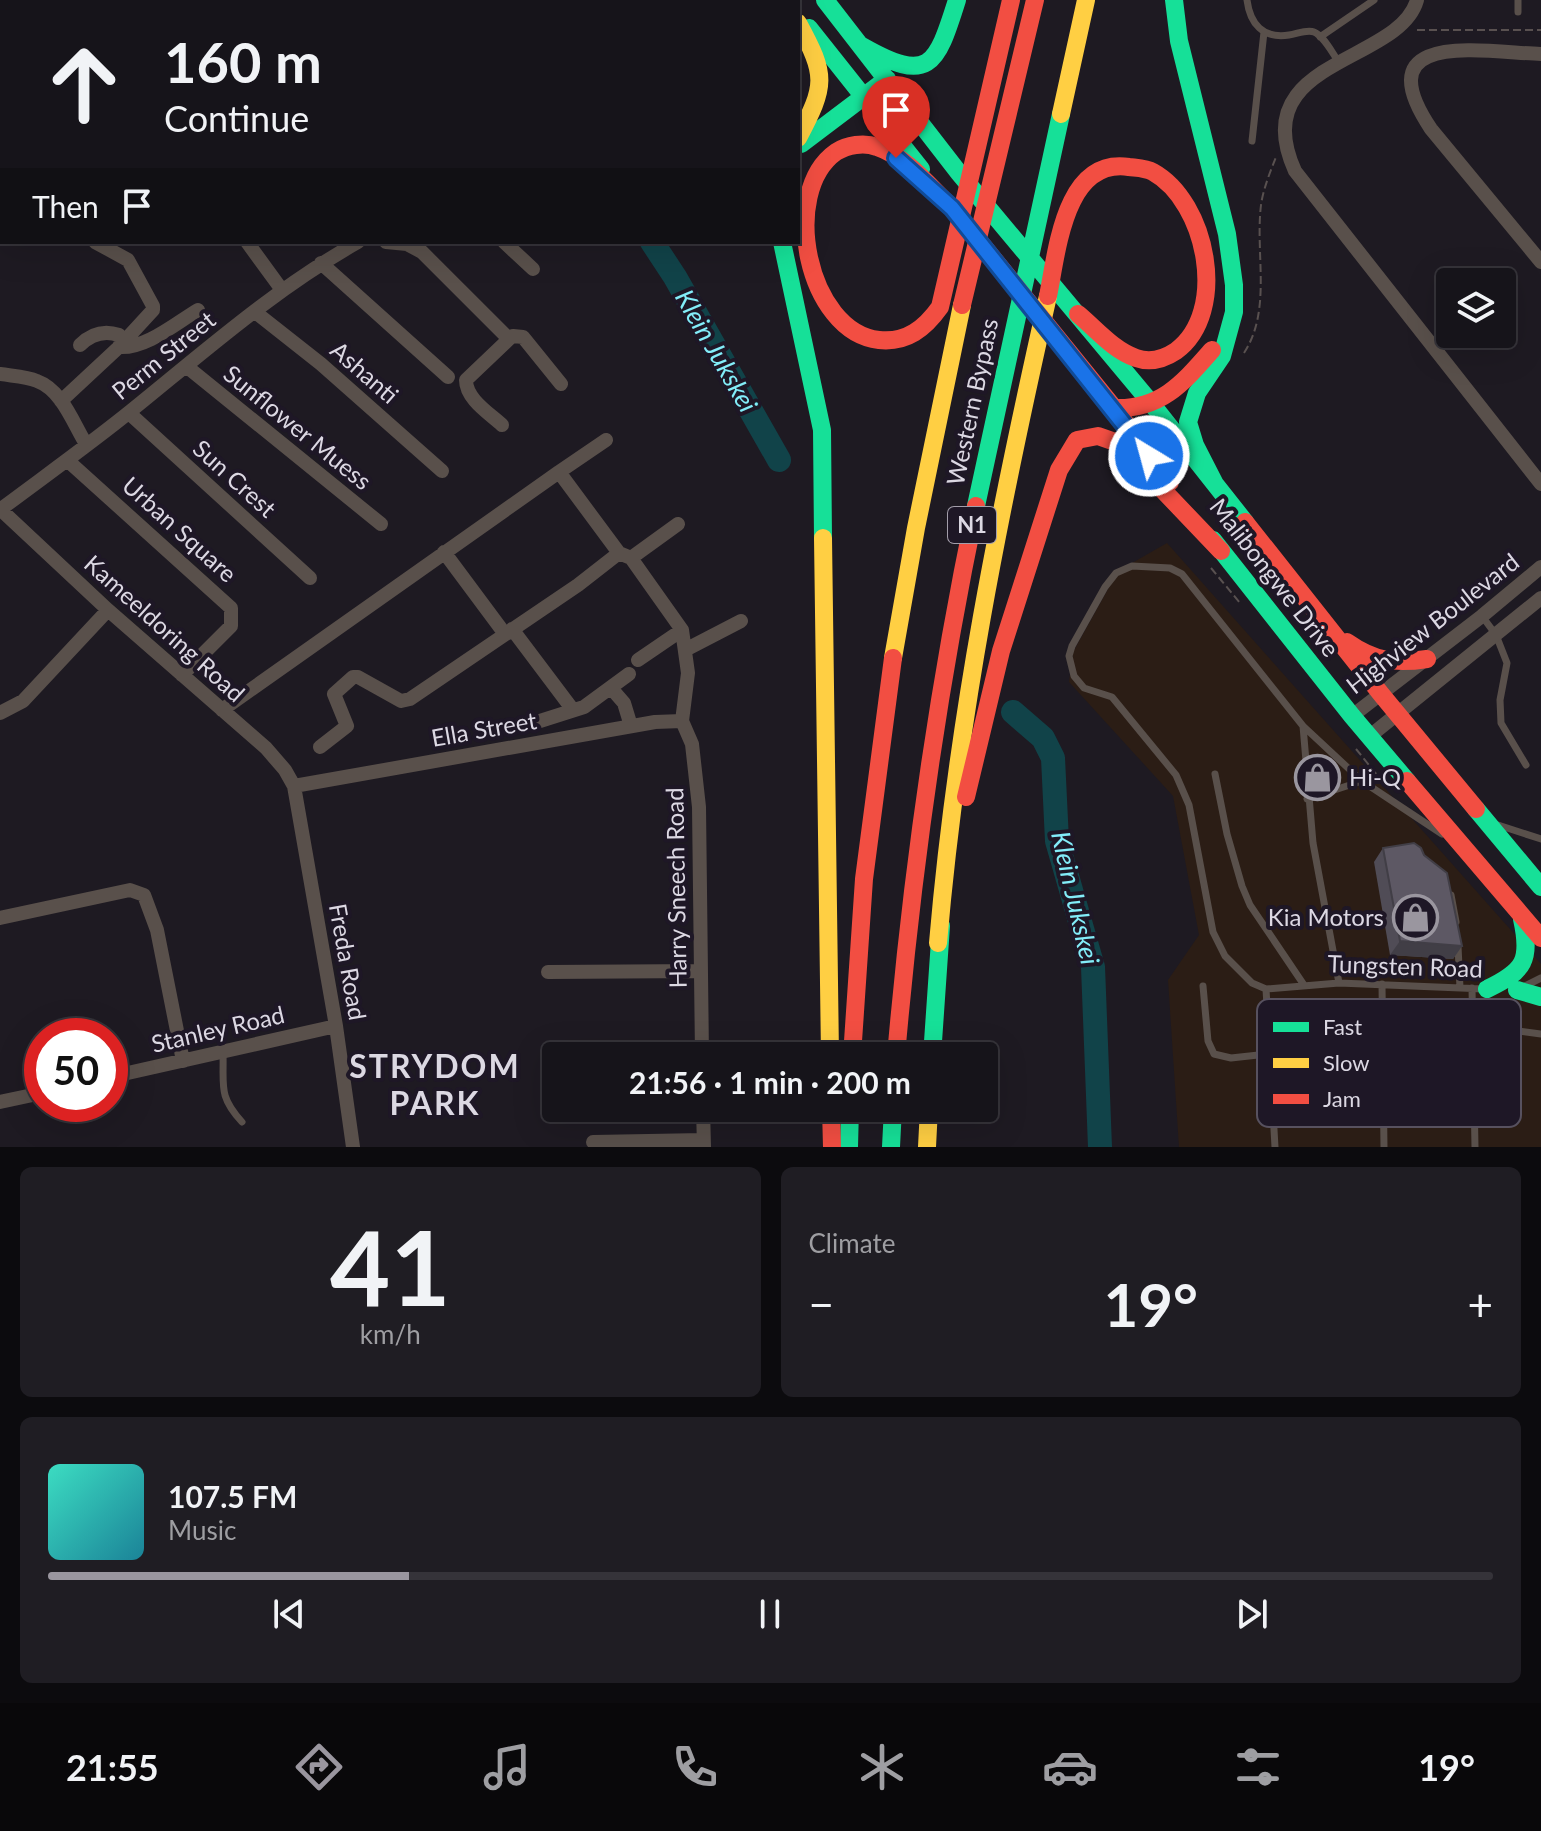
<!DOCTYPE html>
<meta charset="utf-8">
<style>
:root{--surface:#16141a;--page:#1f1d23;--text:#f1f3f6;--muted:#9e9ea2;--line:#353339;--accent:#9a969f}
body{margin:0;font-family:Lato,sans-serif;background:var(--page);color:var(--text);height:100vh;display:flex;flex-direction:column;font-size:30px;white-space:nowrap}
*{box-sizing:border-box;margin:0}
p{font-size:26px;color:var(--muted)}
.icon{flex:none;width:44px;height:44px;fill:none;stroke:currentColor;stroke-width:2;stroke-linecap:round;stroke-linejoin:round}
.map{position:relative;height:1147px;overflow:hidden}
.drawer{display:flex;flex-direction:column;gap:20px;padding:20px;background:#0c0b0e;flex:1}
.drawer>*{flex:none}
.hud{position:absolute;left:0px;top:0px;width:800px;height:244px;box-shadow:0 8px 32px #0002,0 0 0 2px var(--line);background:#16141a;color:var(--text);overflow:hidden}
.buttons{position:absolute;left:1436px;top:268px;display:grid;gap:16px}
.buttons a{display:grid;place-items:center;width:80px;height:80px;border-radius:8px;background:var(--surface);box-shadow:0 8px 32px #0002,0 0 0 2px var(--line);font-size:40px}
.speed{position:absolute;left:24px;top:1018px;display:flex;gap:16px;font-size:40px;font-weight:700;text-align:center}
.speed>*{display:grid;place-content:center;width:104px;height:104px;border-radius:50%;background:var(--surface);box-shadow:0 8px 32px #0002,0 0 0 2px var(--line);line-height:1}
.speed .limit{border:12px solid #d22;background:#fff;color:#111}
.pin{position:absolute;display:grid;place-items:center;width:68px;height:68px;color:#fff;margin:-82px -34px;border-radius:50% 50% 50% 0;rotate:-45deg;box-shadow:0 0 8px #0007}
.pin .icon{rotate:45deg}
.me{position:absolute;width:88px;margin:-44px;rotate:323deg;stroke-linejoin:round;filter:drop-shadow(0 0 6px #0008)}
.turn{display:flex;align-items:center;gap:28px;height:168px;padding:0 32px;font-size:36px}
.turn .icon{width:104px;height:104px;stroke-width:2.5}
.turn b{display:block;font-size:56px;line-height:68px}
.then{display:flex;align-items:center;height:76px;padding:0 32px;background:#0003;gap:16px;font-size:30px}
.big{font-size:60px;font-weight:700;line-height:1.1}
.drawer .card{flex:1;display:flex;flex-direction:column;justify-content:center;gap:12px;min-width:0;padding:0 28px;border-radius:12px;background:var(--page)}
.drawer .dial{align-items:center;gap:0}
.dial b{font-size:104px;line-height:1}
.song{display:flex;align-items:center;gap:24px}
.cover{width:96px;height:96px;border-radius:12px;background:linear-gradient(135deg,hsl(170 70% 55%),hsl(190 70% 35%))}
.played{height:8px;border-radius:4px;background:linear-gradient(90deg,var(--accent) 25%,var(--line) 25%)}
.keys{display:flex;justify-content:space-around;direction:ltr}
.heat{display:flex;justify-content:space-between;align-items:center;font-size:44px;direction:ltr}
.drawer .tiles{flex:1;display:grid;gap:20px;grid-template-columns:1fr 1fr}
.card:last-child{grid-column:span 2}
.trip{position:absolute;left:542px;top:1042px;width:456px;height:80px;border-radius:8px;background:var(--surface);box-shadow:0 8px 32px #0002,0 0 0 2px var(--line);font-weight:700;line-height:80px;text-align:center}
.tab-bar{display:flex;height:128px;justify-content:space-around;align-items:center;background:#09080a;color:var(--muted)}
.tab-bar .icon{width:56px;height:56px}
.tab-bar .selected{color:var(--accent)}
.tab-bar b{font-size:36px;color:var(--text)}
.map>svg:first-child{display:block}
</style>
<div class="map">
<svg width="1541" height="1147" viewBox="0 0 1541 1147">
<rect width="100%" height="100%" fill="#1e1a22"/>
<!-- industrial -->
<path fill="#2b1d15" d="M 1167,543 L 1541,964 L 1541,1147 L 1179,1147 L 1168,980 L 1199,935 L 1173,796 L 1069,682 L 1073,652 L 1118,571 Z"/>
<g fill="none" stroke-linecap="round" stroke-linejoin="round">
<!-- river -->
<path stroke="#114349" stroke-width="24" d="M 481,0 L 483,2
M 652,242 L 675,277 L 779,460
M 1013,712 L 1043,738 L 1053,758 L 1057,841 L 1093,967 L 1100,1147"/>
<!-- path -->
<path stroke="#595150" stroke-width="2" stroke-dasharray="8 4" stroke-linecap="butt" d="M 1417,30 L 1541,30
M 1244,353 C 1272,310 1255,254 1261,205 C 1263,190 1270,172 1276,157
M 1211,568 L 1240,603
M 1356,749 L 1382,781"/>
<!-- lane -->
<path stroke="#59504b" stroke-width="7" d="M 1247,0 C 1250,24 1263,39 1289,35 C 1297,34 1307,29 1314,32 C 1324,36 1332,53 1339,62
M 1518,0 L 1518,12
M 1320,37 L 1374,0
M 1252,141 L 1264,32
M 1482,616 L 1496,635 L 1507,663 L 1500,700 L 1501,723 L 1526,765
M 1303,726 L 1362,781 L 1442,834
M 1215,774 L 1227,834 L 1242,886 L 1250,905 L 1304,985
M 1307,799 L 1362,781
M 1498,825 L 1541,839
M 1451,895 L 1456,922
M 1458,946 L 1460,988
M 1339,983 L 1313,843 L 1303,726 L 1182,574 L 1170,568 L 1132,566 L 1116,573 L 1105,587 L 1072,646 L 1069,656 L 1074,676 L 1084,688 L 1112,697 L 1176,775 L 1189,805 L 1213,932 L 1225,956 L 1252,983 L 1266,989 L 1339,983 L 1485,989
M 1382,984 L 1384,1147
M 1203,986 L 1208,1041 L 1214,1054 L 1231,1058 L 1296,1051 L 1320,1036
M 1525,986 L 1541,978
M 1472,988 L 1475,1147
M 1266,989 L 1275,1147
M 1473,1025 L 1541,1034
M 223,1052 C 224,1086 218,1096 242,1122"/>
<!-- street -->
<path stroke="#59504b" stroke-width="14" d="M 1417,0 C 1399,64 1244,59 1295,171 L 1541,484
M 1541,54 C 1482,52 1364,29 1431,129 L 1541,262
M 0,133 L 2,133
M 247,242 L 282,290
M 386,242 L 407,244 L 422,252 L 509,339
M 504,242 L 533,269
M 321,263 L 448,377
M 255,312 L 321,364 L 442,471
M 80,345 C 91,334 104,330 119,335 L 122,340 L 119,347 C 146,349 176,323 198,310
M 186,366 L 381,524
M 0,374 C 12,376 26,376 37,381 C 62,390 73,423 86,444
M 61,401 L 119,347 L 153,310 L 153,306 L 128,260 L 95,242
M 129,413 L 310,578
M 502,425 C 489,413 466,399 466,380 L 509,339 L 513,336 L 523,337 L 561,384
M 67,460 L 231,608 L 231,626 L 182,675
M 559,472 L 606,440
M 0,509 L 108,610 L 266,748 L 285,770 L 294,786 L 336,1026 L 353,1147
M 1,509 C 45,476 90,444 132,410 C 205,351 276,288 358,242
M 444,552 L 505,634
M 631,558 L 678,524
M 512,629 L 573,710
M 687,649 L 741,621
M 638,660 L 682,630
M 611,688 L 624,703 L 631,726
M 222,710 L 559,472 L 619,553 L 631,558 L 682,630 L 688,673 L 682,721
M 0,713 L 23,701 L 108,610
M 1352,716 L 1482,616 L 1541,567
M 540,721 L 584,707 L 629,674
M 682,721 L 692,744 L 699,807 L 702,1056
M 1370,736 L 1541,598
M 320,747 L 347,726 L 334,694 L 353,677 L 358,677 L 401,701 L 410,699 L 578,585 L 619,553
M 294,786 L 655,722 L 682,721
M 0,918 L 130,890 L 144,895 L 157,930 L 183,1061
M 548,972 L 701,971
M 110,1077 L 336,1026
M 0,1102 L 42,1093
M 703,1108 L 704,1147
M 593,1142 L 703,1140"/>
<!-- fast -->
<path stroke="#16e098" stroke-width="18" d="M 825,0 L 959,173 L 1151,403 L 1245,522
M 1174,0 L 1179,41 L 1227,234 L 1234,285 L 1234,312 L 1222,356 L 1197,393 L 1188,422 L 1195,445 L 1215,484
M 809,28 L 921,169
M 862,46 C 929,84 936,67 957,0
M 801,144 L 887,79
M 782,242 L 822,430 L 823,538
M 976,506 L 1061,114
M 1213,540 L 1352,716 L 1407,781
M 1476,809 L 1541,887
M 1487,989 C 1525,971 1531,960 1522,919
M 1517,990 L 1541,997
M 932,1056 L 941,926
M 849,1147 L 850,1108
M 891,1147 L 893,1108"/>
<!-- slow -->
<path stroke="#ffcf43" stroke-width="18" d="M 798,23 C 827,76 826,85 798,138
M 1061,114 L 1086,0
M 823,538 L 830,1056
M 893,658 L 916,528 L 962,305
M 938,943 C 957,721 999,513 1048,296
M 927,1147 L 929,1108"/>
<!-- jam -->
<path stroke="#f24e42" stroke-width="18" d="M 785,0 L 787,2
M 952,208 C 930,187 907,157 877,147 C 864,142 847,145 836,152 C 779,192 807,332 879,340 C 907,343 925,328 940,307 L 1011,0
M 971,231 L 1114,408 L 1170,482
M 1048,296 C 1057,253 1064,157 1129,167 C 1137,168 1146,168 1153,172 C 1207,202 1229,312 1176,351 C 1164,359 1150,363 1136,358 C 1113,350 1096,329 1078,314
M 962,305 L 1035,0
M 1114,408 C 1161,410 1183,383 1212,350
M 1245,522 L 1381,694 L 1476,809
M 1347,642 C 1374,661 1395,664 1427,659
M 1407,781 L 1541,938
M 966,797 L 1001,651 L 1059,470 L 1077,440 L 1098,436 L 1118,443 L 1221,551
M 852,1056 L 864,879 L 893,658
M 896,1056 C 912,871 938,688 976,506
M 831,1108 L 832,1147"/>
</g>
<!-- wall -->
<path fill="#504c56" d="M 1383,848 L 1462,946 L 1453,959 L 1390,955 L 1374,862 Z"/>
<!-- shaded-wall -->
<path fill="#413e46" d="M 1400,941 L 1462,946 L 1453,959 L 1390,955 Z"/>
<!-- building -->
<path fill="#5d5864" stroke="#413e46" stroke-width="2" d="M 1414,843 L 1421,848 L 1424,855 L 1447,873 L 1462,946 L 1400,941 L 1383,848 Z"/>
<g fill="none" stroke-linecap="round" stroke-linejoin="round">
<defs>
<path id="route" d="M 896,158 L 952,208 L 1149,456"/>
</defs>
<!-- route casing -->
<use href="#route" stroke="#114b97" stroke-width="20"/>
<!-- route -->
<use href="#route" stroke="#1a73e8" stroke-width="14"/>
</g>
<!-- icons -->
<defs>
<symbol id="shop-ring" viewBox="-11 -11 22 22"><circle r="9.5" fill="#1e1726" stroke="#9a969f" stroke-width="1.5"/><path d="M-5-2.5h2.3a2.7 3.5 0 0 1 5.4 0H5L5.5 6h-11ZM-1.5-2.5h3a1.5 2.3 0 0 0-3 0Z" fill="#9a969f"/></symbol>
</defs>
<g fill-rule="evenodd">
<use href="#shop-ring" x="1292" y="752" width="51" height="51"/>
<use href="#shop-ring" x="1390" y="892" width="51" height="51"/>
</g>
<g text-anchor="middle" stroke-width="8" stroke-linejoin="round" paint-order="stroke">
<!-- shield labels -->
<rect fill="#1e1726" stroke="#a39eaa" stroke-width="2" x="948" y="507" width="48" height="36" rx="6"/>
<g font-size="22" font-weight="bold" fill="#dcd8e3">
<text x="972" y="533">N1</text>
</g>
<!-- street labels -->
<g font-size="24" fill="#dcd8e3" stroke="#1e1726">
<text transform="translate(164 356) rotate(-39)" y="8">Perm Street</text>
<text transform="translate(364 373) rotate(41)" y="8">Ashanti</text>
<text transform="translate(973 402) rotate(-78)" y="8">Western Bypass</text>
<text transform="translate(297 428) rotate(39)" y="8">Sunflower Muess</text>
<text transform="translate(234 479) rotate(42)" y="8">Sun Crest</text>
<text transform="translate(179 530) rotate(42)" y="8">Urban Square</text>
<text transform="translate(1274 578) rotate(52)" y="8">Malibongwe Drive</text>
<text transform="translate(1433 624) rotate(-38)" y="8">Highview Boulevard</text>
<text transform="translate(164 629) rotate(42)" y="8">Kameeldoring Road</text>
<text transform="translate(484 730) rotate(-10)" y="8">Ella Street</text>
<text transform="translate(677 888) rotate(-91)" y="8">Harry Sneech Road</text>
<text transform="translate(347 962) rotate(80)" y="8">Freda Road</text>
<text transform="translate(1405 967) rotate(2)" y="8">Tungsten Road</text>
<text transform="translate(218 1030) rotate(-13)" y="8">Stanley Road</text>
</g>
<!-- poi labels -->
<g font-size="24" fill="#dcd8e3" stroke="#1e1726" text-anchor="start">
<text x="1349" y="786">Hi-Q</text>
<text x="1384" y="926" text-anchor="end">Kia Motors</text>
</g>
<!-- water labels -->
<g font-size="26" font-style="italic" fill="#83edf9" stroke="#1e1726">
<text transform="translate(716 351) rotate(60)" y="9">Klein Jukskei</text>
<text transform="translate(1075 898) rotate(77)" y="9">Klein Jukskei</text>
</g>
<!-- district labels -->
<g font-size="32" font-weight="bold" letter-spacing="2" fill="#dcd8e3" stroke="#1e1726">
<text x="435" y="1078">STRYDOM<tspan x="435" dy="37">PARK</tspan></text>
</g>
</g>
<!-- legend -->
<rect x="1257" y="999" width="264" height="128" rx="12" fill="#1e1726" stroke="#57515f" stroke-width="2"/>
<rect x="1273" y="1022" width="36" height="10" fill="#16e098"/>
<rect x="1273" y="1058" width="36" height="10" fill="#ffcf43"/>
<rect x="1273" y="1094" width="36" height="10" fill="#f24e42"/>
<g font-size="22" fill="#dcd8e3">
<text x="1323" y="1035">Fast</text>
<text x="1323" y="1071">Slow</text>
<text x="1323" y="1107">Jam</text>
</g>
</svg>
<div class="buttons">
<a><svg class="icon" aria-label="layers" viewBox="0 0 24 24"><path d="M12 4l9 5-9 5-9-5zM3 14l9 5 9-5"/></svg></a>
</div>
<div class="speed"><div class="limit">50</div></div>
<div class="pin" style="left:896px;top:158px;background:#d93025"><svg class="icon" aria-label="arrive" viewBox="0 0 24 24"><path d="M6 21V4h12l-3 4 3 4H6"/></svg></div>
<svg class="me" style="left:1149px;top:456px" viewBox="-20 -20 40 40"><circle r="17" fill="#1a73e8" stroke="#fff" stroke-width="3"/><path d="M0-11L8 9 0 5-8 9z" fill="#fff"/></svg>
<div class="trip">21:56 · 1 min · 200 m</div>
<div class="hud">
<div class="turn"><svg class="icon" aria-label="ahead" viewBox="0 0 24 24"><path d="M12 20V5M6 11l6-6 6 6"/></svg><div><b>160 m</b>Continue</div></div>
<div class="then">Then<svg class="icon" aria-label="arrive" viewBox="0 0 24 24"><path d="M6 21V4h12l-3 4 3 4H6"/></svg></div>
</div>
</div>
<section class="drawer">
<div class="tiles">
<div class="card dial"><b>41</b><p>km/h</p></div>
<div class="card"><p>Climate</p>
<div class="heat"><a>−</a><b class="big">19°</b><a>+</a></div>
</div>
<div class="card">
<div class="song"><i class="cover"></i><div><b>107.5 FM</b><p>Music</p></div></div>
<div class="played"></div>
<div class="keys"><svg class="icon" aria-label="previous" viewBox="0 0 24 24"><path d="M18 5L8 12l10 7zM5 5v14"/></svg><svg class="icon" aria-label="pause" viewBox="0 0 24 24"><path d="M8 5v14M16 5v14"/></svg><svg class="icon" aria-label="next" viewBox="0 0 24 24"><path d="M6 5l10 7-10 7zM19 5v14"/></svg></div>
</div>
</div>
</section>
<nav class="tab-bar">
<b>21:55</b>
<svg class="icon selected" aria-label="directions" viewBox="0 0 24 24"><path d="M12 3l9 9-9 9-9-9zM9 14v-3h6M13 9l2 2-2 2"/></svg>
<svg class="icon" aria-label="music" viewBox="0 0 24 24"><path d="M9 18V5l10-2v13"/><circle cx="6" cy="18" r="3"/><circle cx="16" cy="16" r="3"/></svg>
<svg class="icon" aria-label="phone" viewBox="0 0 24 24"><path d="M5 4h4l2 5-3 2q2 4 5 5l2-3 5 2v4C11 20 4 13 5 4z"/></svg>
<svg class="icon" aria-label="climate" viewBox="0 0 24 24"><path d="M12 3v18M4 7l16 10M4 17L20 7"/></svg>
<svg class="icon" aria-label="car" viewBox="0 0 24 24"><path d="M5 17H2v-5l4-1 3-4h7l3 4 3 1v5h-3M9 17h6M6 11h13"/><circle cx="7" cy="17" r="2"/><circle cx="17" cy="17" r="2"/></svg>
<svg class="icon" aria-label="filters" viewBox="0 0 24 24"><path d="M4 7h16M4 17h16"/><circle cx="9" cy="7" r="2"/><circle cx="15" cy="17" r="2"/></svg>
<b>19°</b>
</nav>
